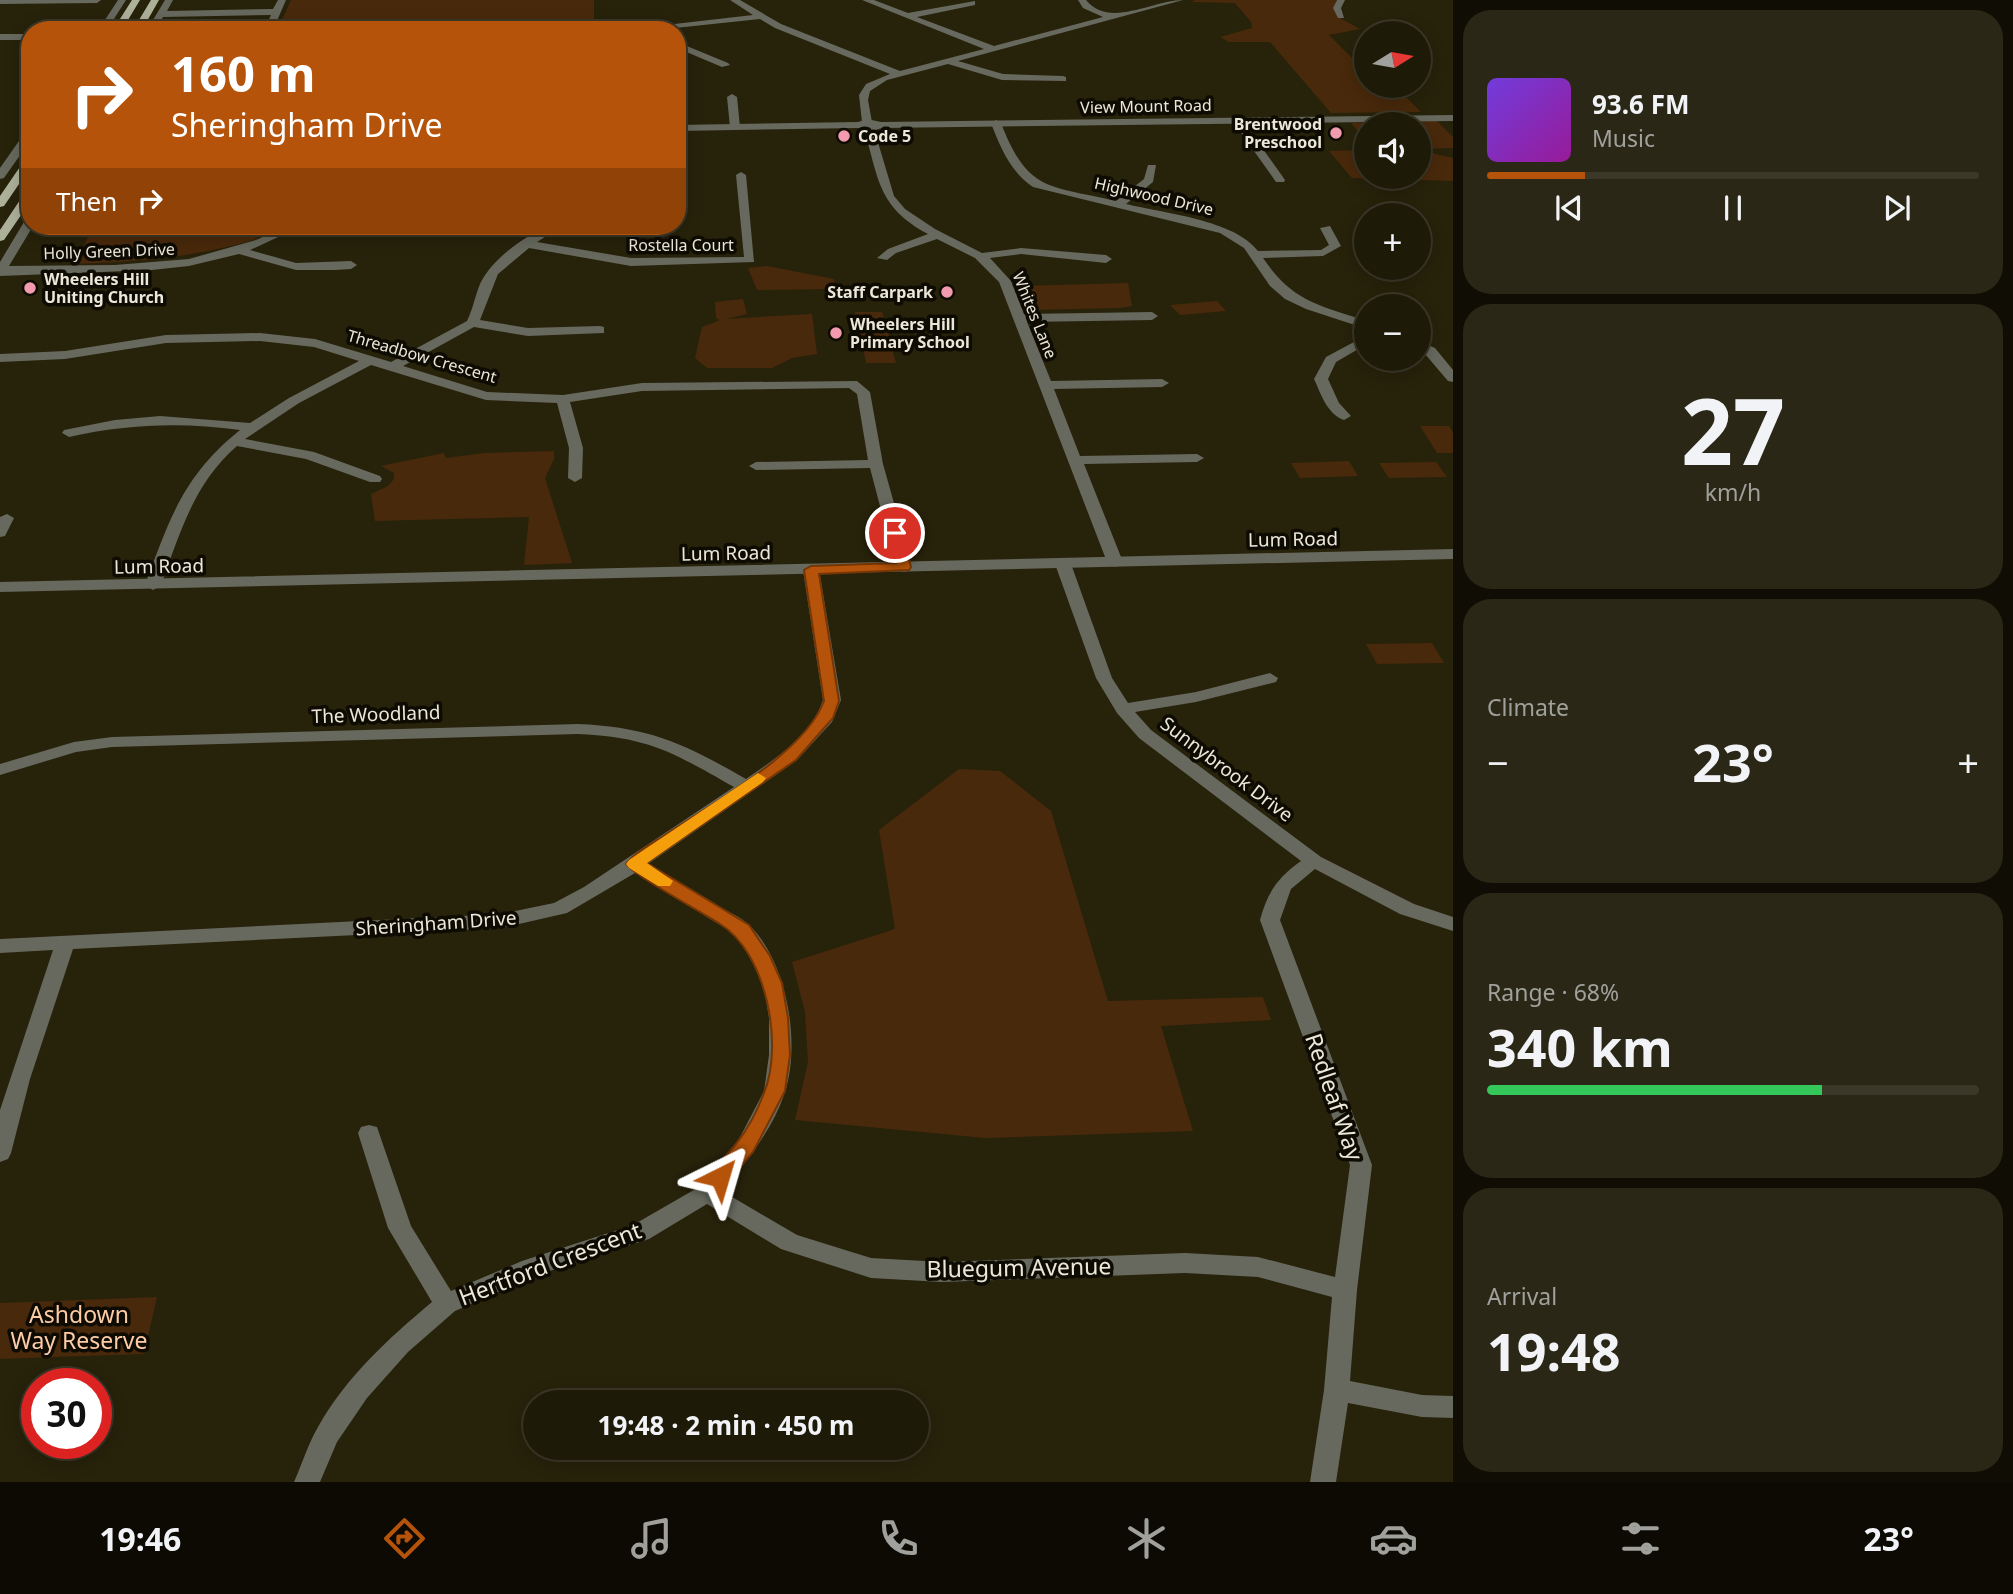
<!DOCTYPE html>
<meta charset="utf-8">
<style>
:root{--surface:#1d1a08;--page:#2a2716;--text:#f1f3f6;--muted:#a0a19c;--line:#3b3829;--accent:#b45309}
body{margin:0;font-family:"Noto Sans",sans-serif;background:var(--page);color:var(--text);height:100vh;display:flex;flex-direction:column;font-size:26px;white-space:nowrap}
*{box-sizing:border-box;margin:0}
p{font-size:23px;color:var(--muted)}
.icon{flex:none;width:38px;height:38px;fill:none;stroke:currentColor;stroke-width:2;stroke-linecap:round;stroke-linejoin:round}
.map{position:relative;flex:1;overflow:hidden}
.panel{display:flex;flex-direction:column;gap:10px;padding:10px;background:#100e04;width:560px}
.panel>*{flex:none}
.banner{position:absolute;left:21px;top:21px;width:665px;height:214px;border-radius:28px;box-shadow:0 4px 18px #0003,0 0 0 2px var(--line);background:#b45309;color:#fff;overflow:hidden}
.needle{width:46px;rotate:79deg}
.buttons{position:absolute;left:1354px;top:21px;display:grid;gap:14px}
.buttons a{display:grid;place-items:center;width:77px;height:77px;border-radius:50%;background:var(--surface);box-shadow:0 4px 18px #0003,0 0 0 2px var(--line);font-size:35px}
.speed{position:absolute;left:21px;top:1368px;display:flex;gap:14px;font-size:35px;font-weight:700;text-align:center}
.speed>*{display:grid;place-content:center;width:91px;height:91px;border-radius:50%;background:var(--surface);box-shadow:0 4px 18px #0003,0 0 0 2px var(--line);line-height:1}
.speed .limit{border:10px solid #d22;background:#fff;color:#111}
.pin{position:absolute;display:grid;place-items:center;width:60px;height:60px;color:#fff;margin:-30px;border:4px solid #fff;border-radius:50%;box-shadow:0 2px 7px #0007}
.me{position:absolute;width:77px;margin:-38px;rotate:40deg;stroke-linejoin:round;filter:drop-shadow(0 0 5px #0008)}
.turn{display:flex;align-items:center;gap:24px;height:147px;padding:0 35px;font-size:32px}
.turn .icon{width:91px;height:91px;stroke-width:2.5}
.turn b{display:block;font-size:49px;line-height:60px}
.then{display:flex;align-items:center;height:66px;padding:0 35px;background:#0003;gap:14px;font-size:26px}
.big{font-size:52px;font-weight:700;line-height:1.1}
.panel .widget{flex:1;display:flex;flex-direction:column;justify-content:center;gap:10px;min-width:0;padding:0 24px;border-radius:28px;background:var(--page)}
.panel .dial{align-items:center;gap:0}
.dial b{font-size:91px;line-height:1}
.song{display:flex;align-items:center;gap:21px}
.cover{width:84px;height:84px;border-radius:10px;background:linear-gradient(135deg,hsl(260 70% 55%),hsl(300 70% 35%))}
.played{height:7px;border-radius:4px;background:linear-gradient(90deg,var(--accent) 20%,var(--line) 20%)}
.keys{display:flex;justify-content:space-around;direction:ltr}
.heat{display:flex;justify-content:space-between;align-items:center;font-size:38px;direction:ltr}
.charge{height:10px;border-radius:5px;background:linear-gradient(90deg,#34c759 68%,var(--line) 0)}
.trip{position:absolute;left:523px;top:1390px;width:406px;height:70px;border-radius:35px;background:var(--surface);box-shadow:0 4px 18px #0003,0 0 0 2px var(--line);font-weight:700;line-height:70px;text-align:center}
.tab-bar{display:flex;height:112px;justify-content:space-around;align-items:center;background:#0c0a03;color:var(--muted)}
.tab-bar .icon{width:49px;height:49px}
.tab-bar .current{color:var(--accent)}
.tab-bar b{font-size:32px;color:var(--text)}
main{display:flex;flex:1;min-height:0}
.map>svg:first-child{display:block}
</style>
<main>
<div class="map">
<svg width="1453" height="1482" viewBox="0 0 1453 1482">
<rect width="100%" height="100%" fill="#27220a"/>
<!-- green -->
<path fill="#49290b" d="M 291,0 L 594,0 L 594,30 L 277,30 Z
M 1195,0 L 1336,0 L 1335,11 L 1340,18 L 1360,29 L 1329,35 L 1356,62 L 1367,64 L 1367,86 L 1395,86 L 1421,112 L 1331,113 L 1270,42 L 1229,42 L 1220,37 L 1252,28 L 1251,22 L 1235,3 L 1191,2 Z
M 1437,121 L 1453,137 L 1453,148 L 1419,149 L 1419,124 L 1367,124 L 1367,142 L 1351,123 Z
M 1367,150 L 1367,177 L 1419,177 L 1419,150 L 1453,158 L 1453,181 L 1352,178 L 1329,151 Z
M 205,227 L 259,238 C 194,258 143,261 75,264 L 88,237 L 192,233 Z
M 767,266 L 834,279 L 836,289 L 757,290 L 748,268 Z
M 1128,283 L 1132,306 L 1121,308 L 1032,310 L 1021,286 Z
M 743,299 L 747,314 L 725,319 L 812,314 L 817,354 L 792,358 L 772,368 L 707,368 L 695,358 L 702,327 L 720,320 L 716,318 L 715,302 Z
M 1217,301 L 1226,311 L 1180,315 L 1170,305 Z
M 855,312 L 882,312 L 889,336 L 861,337 Z
M 889,337 L 896,363 L 866,363 L 861,338 Z
M 1420,426 L 1449,426 L 1453,432 L 1453,453 L 1437,453 Z
M 554,451 L 554,459 L 545,478 L 572,563 L 524,565 L 529,517 L 375,521 L 371,494 L 388,486 L 394,479 L 394,473 L 381,466 L 444,453 L 446,458 L 484,453 Z
M 1349,461 L 1358,476 L 1300,478 L 1291,463 Z
M 1436,462 L 1447,477 L 1389,478 L 1379,463 Z
M 1432,643 L 1444,663 L 1377,664 L 1366,644 Z
M 959,769 L 1000,771 L 1051,811 L 1108,1001 L 1263,997 L 1271,1020 L 1161,1026 L 1193,1131 L 985,1138 L 795,1120 L 808,1062 L 805,1012 L 792,962 L 895,929 L 879,830 Z
M 157,1297 L 144,1354 L 0,1359 L 0,1303 Z"/>
<g fill="none" stroke-linecap="round" stroke-linejoin="round">
<!-- minor -->
<path fill="#67695e" fill-rule="evenodd" d="M 0,0 L 101,0 L 97,3 L 0,4 Z
M 118,0 L 126,0 L 112,22 L 122,25 L 122,29 L 103,23 Z
M 165,0 L 173,0 L 167,11 L 273,9 L 278,0 L 286,0 L 273,30 L 264,30 L 271,15 L 163,17 L 156,30 L 147,30 Z
M 730,0 L 740,0 L 781,24 L 900,71 L 984,49 L 862,0 L 874,0 L 908,13 L 975,1 L 975,5 L 917,17 L 994,46 L 1103,17 L 1083,8 L 1078,0 L 1086,0 C 1109,29 1153,0 1183,0 L 958,61 L 1003,74 L 1063,76 L 1066,77 L 1066,81 L 1002,80 L 948,64 L 887,80 L 870,91 L 868,100 L 872,122 L 867,125 L 862,122 L 859,95 L 866,84 L 890,74 L 775,28 L 760,19 L 656,30 L 622,30 L 753,15 Z
M 1337,0 L 1345,0 L 1341,8 L 1344,18 L 1338,18 L 1333,8 Z
M 0,34 L 30,34 L 30,40 L 0,40 Z
M 677,42 L 728,63 L 730,65 L 722,67 L 677,48 Z
M 732,94 L 737,97 L 740,127 L 735,130 L 730,127 L 727,97 Z
M 1233,118 L 1241,118 L 1285,180 L 1284,182 L 1276,182 L 1232,120 Z
M 996,120 L 1001,123 C 1028,193 1049,185 1116,201 L 1144,179 L 1148,165 L 1156,165 L 1153,182 L 1126,204 C 1163,213 1235,220 1258,251 L 1321,250 L 1329,245 L 1320,228 L 1330,226 L 1341,246 L 1323,256 L 1263,258 C 1293,302 1319,305 1367,321 L 1367,329 L 1306,309 L 1285,299 L 1270,286 L 1244,248 L 1220,233 L 1033,187 C 1010,171 1001,149 991,123 Z
M 869,126 L 874,129 L 894,196 L 905,209 L 935,229 L 982,253 L 1021,248 L 1106,255 L 1112,259 L 1106,263 L 1021,254 L 990,258 L 1011,281 L 1024,314 L 1152,312 L 1158,316 L 1152,320 L 1027,322 L 1051,381 L 1162,379 L 1169,383 L 1162,387 L 1054,389 L 1080,456 L 1197,454 L 1204,458 L 1197,462 L 1084,464 L 1123,562 L 1120,565 L 1115,567 L 1107,562 L 999,282 L 975,258 L 937,239 L 896,253 L 887,260 L 877,258 L 888,249 L 928,234 C 878,207 879,180 864,129 Z
M 30,130 L 30,141 L 4,178 L 0,179 L 0,168 L 26,131 Z
M 741,172 L 746,175 L 754,262 L 631,266 L 529,248 L 498,274 L 480,320 L 528,328 L 600,326 L 604,327 L 604,333 L 528,336 L 474,327 L 403,366 L 487,392 L 563,395 L 642,383 L 857,381 L 870,392 L 883,464 L 912,567 L 909,570 L 904,572 L 896,567 L 870,468 L 756,470 L 749,466 L 756,462 L 868,460 L 857,394 L 849,388 L 642,391 L 570,402 L 583,448 L 582,478 L 575,482 L 568,478 L 569,448 L 557,403 L 486,400 L 371,365 L 299,403 L 245,439 L 314,452 L 380,476 L 382,479 L 380,482 L 370,482 L 306,459 L 237,446 C 194,483 180,533 161,585 L 153,590 L 145,585 C 170,518 183,476 240,430 C 182,422 126,424 69,437 L 62,433 L 64,430 L 115,420 L 160,416 L 250,423 L 289,398 L 359,361 L 314,347 L 260,341 L 166,343 L 65,359 L 0,362 L 0,354 L 65,351 L 166,335 L 260,333 L 315,339 L 391,362 L 467,321 C 473,309 475,296 480,284 C 491,259 535,225 562,226 L 537,242 L 631,258 L 744,257 L 736,175 Z
M 30,219 L 30,226 L 33,226 L 9,266 L 115,265 L 189,259 L 256,240 L 287,226 L 302,226 L 250,250 L 296,263 L 351,261 L 357,265 L 351,269 L 335,270 L 296,270 L 239,254 L 189,266 L 152,270 L 0,276 L 0,262 L 24,222 Z
M 1367,335 L 1367,344 L 1336,362 L 1328,379 L 1339,403 L 1351,416 L 1344,420 C 1327,414 1321,394 1314,379 L 1326,357 Z
M 1419,341 L 1435,348 L 1453,370 L 1453,382 L 1448,381 L 1425,354 L 1419,350 Z
M 7,514 L 14,518 L 5,536 L 0,537 L 0,517 Z
M 1063,559 L 1071,564 L 1112,678 L 1128,703 L 1196,692 L 1270,673 L 1278,678 L 1276,682 L 1196,702 L 1135,712 L 1151,730 L 1321,857 L 1414,904 L 1453,917 L 1453,931 L 1400,914 L 1315,869 L 1291,889 L 1280,920 L 1372,1165 L 1357,1290 L 1350,1381 L 1422,1395 L 1453,1396 L 1453,1418 L 1422,1417 L 1348,1403 L 1336,1482 L 1310,1482 L 1324,1390 L 1332,1297 L 1258,1277 L 1185,1273 L 942,1282 L 871,1278 L 781,1249 L 707,1204 L 649,1239 L 537,1275 L 455,1311 L 408,1352 L 367,1398 L 337,1442 L 320,1482 L 294,1482 C 302,1464 308,1444 318,1427 C 346,1377 389,1338 432,1302 L 388,1228 L 358,1133 L 361,1127 L 369,1125 L 377,1127 L 411,1226 L 451,1291 L 522,1261 L 633,1225 L 699,1187 L 738,1141 L 764,1091 L 769,1055 L 769,1018 L 763,983 L 752,957 L 735,934 L 635,873 L 567,913 L 501,928 L 73,949 L 30,1079 L 11,1153 L 8,1159 L 0,1162 L 0,1110 L 53,950 L 0,953 L 0,939 L 501,914 L 554,903 L 584,887 L 734,787 C 674,753 649,737 578,734 L 112,747 L 76,752 L 0,775 L 0,764 L 74,742 L 112,737 L 578,724 C 650,727 685,744 746,779 C 776,758 811,736 823,700 L 803,570 L 811,565 L 819,570 L 841,700 L 832,722 L 797,760 L 648,864 C 673,878 698,893 722,908 C 731,913 742,918 749,925 C 787,961 801,1043 785,1092 C 773,1129 747,1161 722,1191 L 797,1235 L 871,1258 L 942,1262 L 1185,1253 L 1258,1257 L 1335,1277 L 1350,1165 L 1260,920 C 1267,893 1278,877 1301,861 L 1139,738 L 1117,713 L 1096,678 L 1055,564 Z"/>
<!-- tertiary -->
<path fill="#67695e" fill-rule="evenodd" d="M 1453,115 L 1453,121 L 882,128 L 869,132 L 858,128 L 677,131 L 677,125 L 858,122 L 867,119 L 881,122 Z
M 1453,549 L 1453,559 L 0,592 L 0,582 Z"/>
<!-- primary -->
<path fill="#aeb19a" fill-rule="evenodd" d="M 132,0 L 140,0 L 122,30 L 113,30 Z
M 151,0 L 159,0 L 142,30 L 133,30 Z
M 30,157 L 30,168 L 4,206 L 0,207 L 0,196 L 26,158 Z
M 30,190 L 30,202 L 4,240 L 0,241 L 0,230 L 26,191 Z"/>
</g>
<!-- route -->
<path fill="#b45309" stroke="#753606" stroke-width="2" d="M 895,529 L 902,533 L 911,567 L 909,570 L 819,574 L 839,701 L 833,718 L 796,760 L 647,863 L 749,925 L 770,956 L 782,983 L 788,1018 L 790,1055 L 785,1091 L 753,1152 L 727,1183 L 720,1186 L 712,1183 L 709,1177 C 716,1165 727,1155 736,1144 C 747,1130 758,1109 764,1093 C 784,1044 766,952 720,924 C 702,912 636,877 626,864 C 635,852 653,843 665,835 C 712,803 805,753 824,701 L 804,570 L 811,566 L 896,563 L 888,533 Z"/>
<!-- slow -->
<path fill="#f59e0b" d="M 758,773 L 766,778 L 763,782 L 647,863 L 673,881 L 670,886 L 658,886 L 629,868 L 626,864 L 629,860 Z"/>
<!-- markers -->
<g fill="#f29aae" stroke="#0e0b03" stroke-width="2.5">
<circle cx="1336" cy="133" r="7"/>
<circle cx="844" cy="136" r="7"/>
<circle cx="30" cy="288" r="7"/>
<circle cx="947" cy="292" r="7"/>
<circle cx="836" cy="333" r="7"/>
</g>
<g text-anchor="middle" stroke-width="7" stroke-linejoin="round" paint-order="stroke">
<!-- far-street labels -->
<g font-size="16" fill="#ebe8da" stroke="#0e0b03">
<text transform="translate(1146 106) rotate(-1)" y="6">View Mount Road</text>
<text transform="translate(1154 196) rotate(13)" y="6">Highwood Drive</text>
<text x="681" y="251">Rostella Court</text>
<text transform="translate(109 251) rotate(-2)" y="6">Holly Green Drive</text>
<text transform="translate(1035 315) rotate(68)" y="6">Whites Lane</text>
<text transform="translate(422 356) rotate(16)" y="6">Threadbow Crescent</text>
</g>
<!-- far-poi labels -->
<g font-size="16" font-weight="bold" fill="#ebe8da" stroke="#0e0b03" text-anchor="start">
<text x="1322" y="130" text-anchor="end">Brentwood<tspan x="1322" dy="18">Preschool</tspan></text>
<text x="858" y="142">Code 5</text>
<text x="44" y="285">Wheelers Hill<tspan x="44" dy="18">Uniting Church</tspan></text>
<text x="933" y="298" text-anchor="end">Staff Carpark</text>
<text x="850" y="330">Wheelers Hill<tspan x="850" dy="18">Primary School</tspan></text>
</g>
<!-- street labels -->
<g font-size="19" fill="#ebe8da" stroke="#0e0b03">
<text transform="translate(1293 539) rotate(-1)" y="7">Lum Road</text>
<text transform="translate(726 553) rotate(-1)" y="7">Lum Road</text>
<text transform="translate(159 566) rotate(-1)" y="7">Lum Road</text>
<text transform="translate(376 714) rotate(-2)" y="7">The Woodland</text>
<text transform="translate(1227 769) rotate(37)" y="7">Sunnybrook Drive</text>
<text transform="translate(436 923) rotate(-4)" y="7">Sheringham Drive</text>
</g>
<!-- near-street labels -->
<g font-size="23" fill="#ebe8da" stroke="#0e0b03">
<text transform="translate(1334 1097) rotate(71)" y="8">Redleaf Way</text>
<text transform="translate(550 1264) rotate(-21)" y="8">Hertford Crescent</text>
<text transform="translate(1019 1268) rotate(-1)" y="8">Bluegum Avenue</text>
</g>
<!-- near-park labels -->
<g font-size="23" fill="#fdcca7" stroke="#0e0b03">
<text x="79" y="1323">Ashdown<tspan x="79" dy="26">Way Reserve</tspan></text>
</g>
</g>
</svg>
<div class="buttons">
<a><svg class="needle" viewBox="-14 -14 28 28"><path d="M0-13l5 13h-10z" fill="#e53935"/><path d="M0 13l5-13h-10z" fill="#a0a19c"/></svg></a>
<a><svg class="icon" aria-label="sound" viewBox="0 0 24 24"><path d="M4 9h4l5-4v14l-5-4H4zM17 9q2 3 0 6"/></svg></a>
<a>+</a>
<a>−</a>
</div>
<div class="speed"><div class="limit">30</div></div>
<div class="pin" style="left:895px;top:533px;background:#d93025"><svg class="icon" aria-label="arrive" viewBox="0 0 24 24"><path d="M6 21V4h12l-3 4 3 4H6"/></svg></div>
<svg class="me" style="left:720px;top:1177px" viewBox="-20 -20 40 40"><path d="M0-17L14 15 0 8-14 15z" fill="#b45309" stroke="#fff" stroke-width="4"/></svg>
<div class="trip">19:48 · 2 min · 450 m</div>
<div class="banner">
<div class="turn"><svg class="icon" aria-label="right" viewBox="0 0 24 24"><path d="M7 20v-9h11M14 6l5 5-5 5"/></svg><div><b>160 m</b>Sheringham Drive</div></div>
<div class="then">Then<svg class="icon" aria-label="right" viewBox="0 0 24 24"><path d="M7 20v-9h11M14 6l5 5-5 5"/></svg></div>
</div>
</div>
<section class="panel">
<div class="widget">
<div class="song"><i class="cover"></i><div><b>93.6 FM</b><p>Music</p></div></div>
<div class="played"></div>
<div class="keys"><svg class="icon" aria-label="previous" viewBox="0 0 24 24"><path d="M18 5L8 12l10 7zM5 5v14"/></svg><svg class="icon" aria-label="pause" viewBox="0 0 24 24"><path d="M8 5v14M16 5v14"/></svg><svg class="icon" aria-label="next" viewBox="0 0 24 24"><path d="M6 5l10 7-10 7zM19 5v14"/></svg></div>
</div>
<div class="widget dial"><b>27</b><p>km/h</p></div>
<div class="widget"><p>Climate</p>
<div class="heat"><a>−</a><b class="big">23°</b><a>+</a></div>
</div>
<div class="widget"><p>Range · 68%</p><b class="big">340 km</b><div class="charge"></div></div>
<div class="widget"><p>Arrival</p><b class="big">19:48</b></div>
</section>
</main>
<nav class="tab-bar">
<b>19:46</b>
<svg class="icon current" aria-label="directions" viewBox="0 0 24 24"><path d="M12 3l9 9-9 9-9-9zM9 14v-3h6M13 9l2 2-2 2"/></svg>
<svg class="icon" aria-label="music" viewBox="0 0 24 24"><path d="M9 18V5l10-2v13"/><circle cx="6" cy="18" r="3"/><circle cx="16" cy="16" r="3"/></svg>
<svg class="icon" aria-label="phone" viewBox="0 0 24 24"><path d="M5 4h4l2 5-3 2q2 4 5 5l2-3 5 2v4C11 20 4 13 5 4z"/></svg>
<svg class="icon" aria-label="climate" viewBox="0 0 24 24"><path d="M12 3v18M4 7l16 10M4 17L20 7"/></svg>
<svg class="icon" aria-label="car" viewBox="0 0 24 24"><path d="M5 17H2v-5l4-1 3-4h7l3 4 3 1v5h-3M9 17h6M6 11h13"/><circle cx="7" cy="17" r="2"/><circle cx="17" cy="17" r="2"/></svg>
<svg class="icon" aria-label="filters" viewBox="0 0 24 24"><path d="M4 7h16M4 17h16"/><circle cx="9" cy="7" r="2"/><circle cx="15" cy="17" r="2"/></svg>
<b>23°</b>
</nav>
